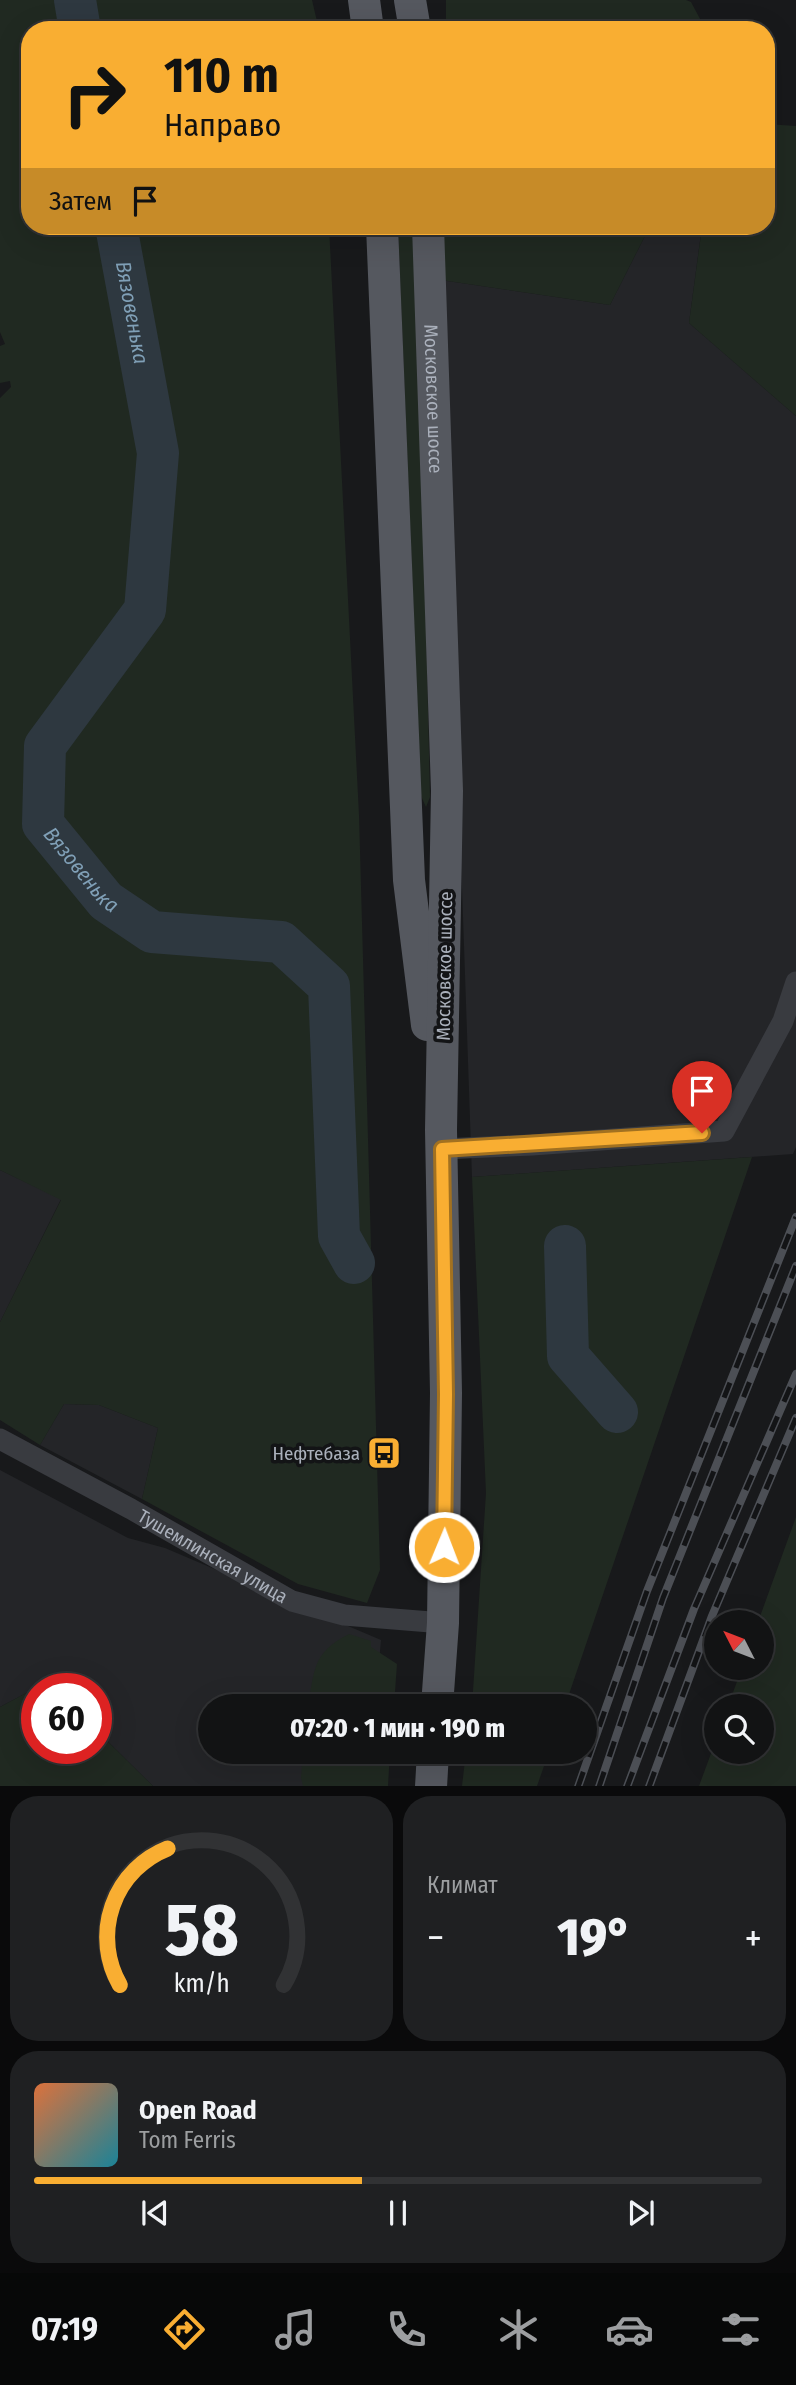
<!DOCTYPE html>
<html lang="ru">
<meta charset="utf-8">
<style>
:root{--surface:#121314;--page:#1f2022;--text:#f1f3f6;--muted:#9c9ea0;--line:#313234;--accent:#f9ae32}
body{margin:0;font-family:"Fira Sans Condensed",sans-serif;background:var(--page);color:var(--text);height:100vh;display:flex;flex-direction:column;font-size:26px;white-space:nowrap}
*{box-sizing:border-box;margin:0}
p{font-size:23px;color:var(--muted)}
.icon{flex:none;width:38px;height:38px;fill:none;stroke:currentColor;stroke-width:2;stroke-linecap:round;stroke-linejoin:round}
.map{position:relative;height:1786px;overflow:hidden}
.drawer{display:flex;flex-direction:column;gap:10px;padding:10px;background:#0a0a0b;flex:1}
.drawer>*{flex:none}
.banner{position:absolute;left:21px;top:21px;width:754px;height:214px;border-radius:28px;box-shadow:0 7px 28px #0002,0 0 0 2px var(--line);background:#f9ae32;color:#111;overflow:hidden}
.needle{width:46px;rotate:312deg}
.tools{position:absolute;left:704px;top:1610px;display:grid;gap:14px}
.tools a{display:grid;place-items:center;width:70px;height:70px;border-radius:50%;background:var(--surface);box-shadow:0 7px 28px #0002,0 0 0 2px var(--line);font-size:35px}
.speed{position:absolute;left:21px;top:1673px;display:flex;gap:14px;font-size:35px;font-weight:700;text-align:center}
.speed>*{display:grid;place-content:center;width:91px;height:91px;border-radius:50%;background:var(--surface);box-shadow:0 7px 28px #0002,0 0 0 2px var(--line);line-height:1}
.speed .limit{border:10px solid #d22;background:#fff;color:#111}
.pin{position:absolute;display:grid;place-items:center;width:60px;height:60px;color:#fff;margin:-72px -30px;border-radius:50% 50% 50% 0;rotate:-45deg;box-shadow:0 0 7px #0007}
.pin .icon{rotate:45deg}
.me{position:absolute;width:77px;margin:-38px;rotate:1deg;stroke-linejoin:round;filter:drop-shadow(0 0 5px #0008)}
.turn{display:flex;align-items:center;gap:24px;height:147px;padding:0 28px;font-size:32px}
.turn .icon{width:91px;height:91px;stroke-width:2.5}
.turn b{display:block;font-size:49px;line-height:60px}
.then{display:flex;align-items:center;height:66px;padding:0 28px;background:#0003;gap:14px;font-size:26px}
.big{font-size:52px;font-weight:800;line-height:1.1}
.drawer .card{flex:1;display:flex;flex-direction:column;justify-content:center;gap:10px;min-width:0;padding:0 24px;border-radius:28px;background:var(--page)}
.drawer .dial{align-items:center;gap:0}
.dial svg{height:182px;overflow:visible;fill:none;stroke:var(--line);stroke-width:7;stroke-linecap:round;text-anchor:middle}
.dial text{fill:var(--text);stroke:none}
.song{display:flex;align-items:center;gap:21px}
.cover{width:84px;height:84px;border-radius:10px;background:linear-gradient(135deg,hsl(20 70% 55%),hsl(190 70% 35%))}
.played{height:7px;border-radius:4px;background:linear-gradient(90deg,var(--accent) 45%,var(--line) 45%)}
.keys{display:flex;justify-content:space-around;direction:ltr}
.heat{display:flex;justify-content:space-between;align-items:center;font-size:38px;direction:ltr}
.drawer .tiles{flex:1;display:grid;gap:10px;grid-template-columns:1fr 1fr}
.card:last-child{grid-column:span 2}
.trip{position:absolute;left:198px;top:1694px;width:399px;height:70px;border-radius:35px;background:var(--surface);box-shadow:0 7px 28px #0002,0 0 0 2px var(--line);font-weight:800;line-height:70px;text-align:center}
.tabs{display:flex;height:112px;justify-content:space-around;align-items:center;background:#070808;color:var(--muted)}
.tabs .icon{width:49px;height:49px}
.tabs .active{color:var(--accent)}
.tabs b{font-size:32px;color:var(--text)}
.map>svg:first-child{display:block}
</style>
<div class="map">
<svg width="796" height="1787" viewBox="0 0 796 1787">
<rect width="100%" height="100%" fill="#18191b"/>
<!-- built -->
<path fill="#242528" d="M 650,226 L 702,226 L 689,323 L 796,416 L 796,1147 L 793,1154 L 472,1177 L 441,280 L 610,305 Z
M 0,1170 L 61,1199 L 0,1322 Z
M 64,1404 L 99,1405 L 158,1428 L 142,1499 L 40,1445 Z
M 0,1470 L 128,1538 L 165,1548 L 381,1640 L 375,1706 L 210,1706 L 210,1752 L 371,1752 L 368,1786 L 153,1786 L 96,1730 L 96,1689 L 55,1689 L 47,1682 L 0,1707 Z"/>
<!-- green -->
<path fill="#202921" d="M 0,0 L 312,0 L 319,30 L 30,30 L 30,226 L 329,226 L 359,815 L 380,1570 L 367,1603 L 298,1584 L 142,1499 L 158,1428 L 99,1405 L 64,1404 L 40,1445 L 0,1420 L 0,1322 L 61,1200 L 0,1170 L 0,398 L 11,387 L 10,381 L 0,383 L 0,346 L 5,344 L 0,332 Z
M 446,0 L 686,0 L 691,2 L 706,30 L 446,30 Z
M 767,124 L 796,126 L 796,416 L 689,323 L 702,227 L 700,226 L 766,226 Z
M 398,226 L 413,226 L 422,453 L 430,797 L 426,807 L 421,796 Z
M 442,226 L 650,226 L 610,305 L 441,280 Z
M 752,1157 L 565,1706 L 472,1706 L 486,1493 L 472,1177 Z
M 796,1517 L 796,1786 L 699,1786 L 716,1740 L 716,1752 L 761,1752 L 761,1706 L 728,1706 L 742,1668 L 761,1668 L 761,1622 L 758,1622 Z
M 349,1634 L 371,1641 L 371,1647 L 397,1664 L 394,1706 L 308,1706 C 315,1669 312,1653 349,1634 Z
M 47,1682 L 55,1689 L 37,1689 L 37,1748 L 96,1748 L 96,1730 L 153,1786 L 0,1786 L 0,1707 Z
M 303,1752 L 390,1752 L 388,1786 L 303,1786 L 301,1778 Z
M 466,1752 L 549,1752 L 537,1786 L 462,1786 Z"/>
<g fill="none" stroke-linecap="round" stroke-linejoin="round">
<!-- river -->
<g stroke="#2e3840" stroke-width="42">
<path d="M 75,0 L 80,30"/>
<path id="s1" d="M 116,226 L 158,453 L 145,610 L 45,746 L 43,824 L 106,901 L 152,932 L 281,942 L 329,986 L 339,1236 L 354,1263"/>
<path d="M 565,1246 L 568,1356 L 617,1412"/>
</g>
<!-- minor -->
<g stroke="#393b40" stroke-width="21">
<path d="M 442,1149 L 532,1145 L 724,1131 L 783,1021 L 796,982"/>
<path id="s2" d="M 0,1439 L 131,1509 L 292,1601 L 344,1615 L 443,1623"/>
</g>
<!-- primary -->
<g stroke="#55585f" stroke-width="32">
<path d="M 364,0 L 368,30"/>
<path d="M 410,0 L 415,30"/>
<path d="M 382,226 L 409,880 L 427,1025"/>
<path id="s3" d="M 428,226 L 447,791 L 441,1130 L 446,1393 L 443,1623 L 437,1706"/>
<path d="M 431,1787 L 433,1752"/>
</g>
<defs>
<path id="rail" d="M 578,1787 L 647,1591 L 796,1217
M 599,1787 L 663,1598 L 796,1266
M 627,1787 L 694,1609 L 796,1374
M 649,1787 L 712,1616 L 796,1418"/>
</defs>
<!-- rail casing -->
<use href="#rail" stroke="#4c4f55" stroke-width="8"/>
<!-- rail -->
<use href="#rail" stroke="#131416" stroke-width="5" stroke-dasharray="16" stroke-linecap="butt"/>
</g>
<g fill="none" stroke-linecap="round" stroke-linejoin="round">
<defs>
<path id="route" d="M 444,1547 L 446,1394 L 442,1149 L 702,1133"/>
</defs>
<!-- route casing -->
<use href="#route" stroke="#a27120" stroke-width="18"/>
<!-- route -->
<use href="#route" stroke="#f9ae32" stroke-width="12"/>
</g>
<!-- icons -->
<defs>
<symbol id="bus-square" viewBox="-11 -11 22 22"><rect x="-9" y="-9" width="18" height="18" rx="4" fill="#f9ae32" stroke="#131416"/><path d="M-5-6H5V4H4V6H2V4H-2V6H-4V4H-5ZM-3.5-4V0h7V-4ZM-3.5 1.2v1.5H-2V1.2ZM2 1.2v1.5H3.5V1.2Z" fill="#111"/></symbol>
</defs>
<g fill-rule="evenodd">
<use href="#bus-square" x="365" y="1434" width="38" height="38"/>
</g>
<g text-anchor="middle" stroke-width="7" stroke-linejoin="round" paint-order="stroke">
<!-- street labels -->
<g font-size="19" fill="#aab0bb" stroke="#131416">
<text dy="7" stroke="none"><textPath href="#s3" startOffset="173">Московское шоссе</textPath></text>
<text transform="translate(444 966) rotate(-89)" y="7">Московское шоссе</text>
<text dy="7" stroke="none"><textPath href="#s2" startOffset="243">Тушемлинская улица</textPath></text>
</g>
<!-- poi labels -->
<g font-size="19" fill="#aab0bb" stroke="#131416" text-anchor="end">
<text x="360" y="1460">Нефтебаза</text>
</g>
<!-- water labels -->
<g font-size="21" font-style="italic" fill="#80a0b7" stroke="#131416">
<text dy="7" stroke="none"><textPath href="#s1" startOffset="88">Вязовенька</textPath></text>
<text dy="7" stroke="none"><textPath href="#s1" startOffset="695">Вязовенька</textPath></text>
</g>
</g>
</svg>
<div class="tools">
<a><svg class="needle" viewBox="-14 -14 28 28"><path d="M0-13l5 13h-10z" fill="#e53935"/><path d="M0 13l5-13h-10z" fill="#9c9ea0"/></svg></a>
<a><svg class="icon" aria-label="search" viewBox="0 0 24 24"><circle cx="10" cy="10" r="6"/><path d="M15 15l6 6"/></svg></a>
</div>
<div class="speed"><div class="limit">60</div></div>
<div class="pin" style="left:702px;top:1133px;background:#d93025"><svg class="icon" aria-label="arrive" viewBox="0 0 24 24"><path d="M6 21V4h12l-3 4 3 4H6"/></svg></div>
<svg class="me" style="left:444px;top:1547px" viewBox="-20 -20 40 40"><circle r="17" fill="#f9ae32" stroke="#fff" stroke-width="3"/><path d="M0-11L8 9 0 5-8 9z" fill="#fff"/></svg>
<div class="trip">07:20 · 1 мин · 190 m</div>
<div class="banner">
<div class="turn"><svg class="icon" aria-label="right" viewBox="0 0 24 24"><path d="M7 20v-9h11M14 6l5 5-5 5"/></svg><div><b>110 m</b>Направо</div></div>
<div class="then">Затем<svg class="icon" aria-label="arrive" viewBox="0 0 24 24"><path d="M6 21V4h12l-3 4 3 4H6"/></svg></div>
</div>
</div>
<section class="drawer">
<div class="tiles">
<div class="card dial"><svg viewBox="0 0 100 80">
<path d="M14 69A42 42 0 1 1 86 69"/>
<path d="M14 69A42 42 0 0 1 35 9" stroke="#f9ae32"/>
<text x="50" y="56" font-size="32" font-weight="700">58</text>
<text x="50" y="72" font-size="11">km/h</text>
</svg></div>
<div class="card"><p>Климат</p>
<div class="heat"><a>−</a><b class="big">19°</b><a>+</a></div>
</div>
<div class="card">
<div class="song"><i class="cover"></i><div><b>Open Road</b><p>Tom Ferris</p></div></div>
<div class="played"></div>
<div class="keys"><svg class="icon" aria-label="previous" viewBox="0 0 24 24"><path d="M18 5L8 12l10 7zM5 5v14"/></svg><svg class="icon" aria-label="pause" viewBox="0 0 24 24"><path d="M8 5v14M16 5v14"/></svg><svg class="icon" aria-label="next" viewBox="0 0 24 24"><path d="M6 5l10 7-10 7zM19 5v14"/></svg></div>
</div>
</div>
</section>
<nav class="tabs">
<b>07:19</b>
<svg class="icon active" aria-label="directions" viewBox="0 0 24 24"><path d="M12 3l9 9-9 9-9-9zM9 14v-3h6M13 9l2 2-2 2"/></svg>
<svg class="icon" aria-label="music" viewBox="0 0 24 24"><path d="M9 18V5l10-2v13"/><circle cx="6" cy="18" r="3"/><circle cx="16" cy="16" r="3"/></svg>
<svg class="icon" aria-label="phone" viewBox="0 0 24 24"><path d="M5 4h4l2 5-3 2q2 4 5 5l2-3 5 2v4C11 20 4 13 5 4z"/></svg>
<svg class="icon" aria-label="climate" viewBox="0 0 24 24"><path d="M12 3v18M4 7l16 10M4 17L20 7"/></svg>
<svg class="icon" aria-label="car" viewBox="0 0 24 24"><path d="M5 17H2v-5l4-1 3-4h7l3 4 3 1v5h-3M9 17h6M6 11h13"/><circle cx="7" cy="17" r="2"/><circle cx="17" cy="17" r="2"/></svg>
<svg class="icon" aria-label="filters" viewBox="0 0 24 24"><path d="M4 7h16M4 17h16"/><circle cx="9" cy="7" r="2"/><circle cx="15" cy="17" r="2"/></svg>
</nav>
